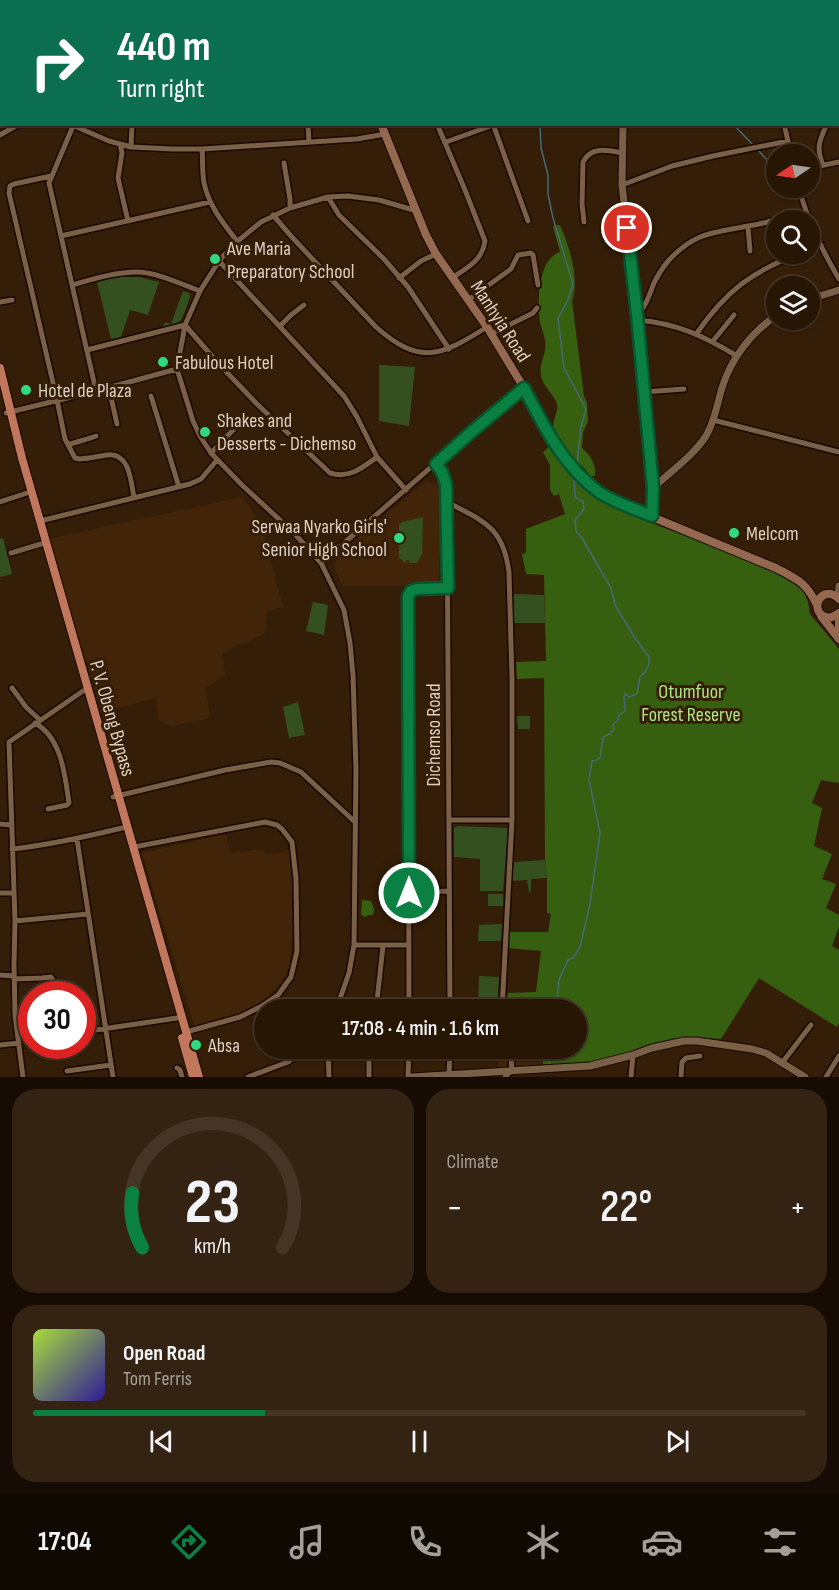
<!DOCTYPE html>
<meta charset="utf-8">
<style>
:root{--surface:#281605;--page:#342313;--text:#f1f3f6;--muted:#a59f9a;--line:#443527;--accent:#0b8043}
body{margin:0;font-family:"Sofia Sans Condensed",sans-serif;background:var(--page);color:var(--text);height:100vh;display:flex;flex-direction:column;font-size:22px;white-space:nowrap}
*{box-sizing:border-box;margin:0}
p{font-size:20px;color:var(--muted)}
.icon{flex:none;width:33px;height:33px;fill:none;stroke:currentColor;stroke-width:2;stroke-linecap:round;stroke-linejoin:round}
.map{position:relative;height:1077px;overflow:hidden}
.drawer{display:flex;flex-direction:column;gap:12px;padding:12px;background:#160c03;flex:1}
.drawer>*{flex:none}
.banner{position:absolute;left:0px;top:0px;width:840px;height:126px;box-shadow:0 2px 4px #0004,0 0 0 2px var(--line);background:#0b6e4f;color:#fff;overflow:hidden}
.needle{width:39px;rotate:257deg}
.tools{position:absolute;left:766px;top:144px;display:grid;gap:12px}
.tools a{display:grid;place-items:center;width:54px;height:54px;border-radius:50%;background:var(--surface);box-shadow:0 2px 4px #0004,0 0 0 2px var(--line);font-size:30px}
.speed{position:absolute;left:18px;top:981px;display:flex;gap:12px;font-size:30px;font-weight:700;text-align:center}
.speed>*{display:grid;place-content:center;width:78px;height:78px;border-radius:50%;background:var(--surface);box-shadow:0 2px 4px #0004,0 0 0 2px var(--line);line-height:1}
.speed .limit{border:9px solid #d22;background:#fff;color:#111}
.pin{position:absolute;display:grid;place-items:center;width:51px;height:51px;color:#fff;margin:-26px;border:3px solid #fff;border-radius:50%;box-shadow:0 2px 6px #0007}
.me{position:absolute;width:66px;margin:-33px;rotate:0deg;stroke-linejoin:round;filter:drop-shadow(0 0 4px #0008)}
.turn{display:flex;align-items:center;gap:21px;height:126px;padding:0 18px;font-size:27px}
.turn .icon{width:78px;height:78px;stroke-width:2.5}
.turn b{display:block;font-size:42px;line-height:51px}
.big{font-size:45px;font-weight:600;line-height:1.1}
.drawer .card{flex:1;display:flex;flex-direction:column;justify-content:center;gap:9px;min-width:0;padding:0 21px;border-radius:24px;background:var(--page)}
.drawer .dial{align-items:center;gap:0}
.dial svg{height:156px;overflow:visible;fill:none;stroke:var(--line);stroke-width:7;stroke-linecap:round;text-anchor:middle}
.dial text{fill:var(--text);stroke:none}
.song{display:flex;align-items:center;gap:18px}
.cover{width:72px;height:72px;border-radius:9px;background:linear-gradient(135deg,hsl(80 70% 55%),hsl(250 70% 35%))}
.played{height:6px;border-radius:3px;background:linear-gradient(90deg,var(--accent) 30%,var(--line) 30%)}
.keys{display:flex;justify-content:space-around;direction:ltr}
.heat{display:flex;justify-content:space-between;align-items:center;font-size:33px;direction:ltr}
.drawer .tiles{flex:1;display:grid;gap:12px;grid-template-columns:1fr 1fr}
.card:last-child{grid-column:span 2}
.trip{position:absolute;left:254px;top:999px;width:333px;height:60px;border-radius:30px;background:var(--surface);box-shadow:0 2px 4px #0004,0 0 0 2px var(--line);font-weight:600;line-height:60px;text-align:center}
.tab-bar{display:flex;height:96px;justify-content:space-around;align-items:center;background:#100902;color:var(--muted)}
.tab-bar .icon{width:42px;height:42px}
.tab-bar .on{color:var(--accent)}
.tab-bar b{font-size:27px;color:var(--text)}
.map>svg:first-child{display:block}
</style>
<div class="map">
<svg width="839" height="1077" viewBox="0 0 839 1077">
<rect width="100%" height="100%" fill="#351e07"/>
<!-- built -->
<path fill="#422508" d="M 426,481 L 442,486 L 439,585 L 343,586 L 341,583 L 336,572 L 335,565 L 337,555 Z
M 242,497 L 261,523 L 283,607 L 267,611 L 265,633 L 248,642 L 240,644 L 222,654 L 225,675 L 206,688 L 210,718 L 173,726 L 163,723 L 158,719 L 156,698 L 102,712 L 48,539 Z
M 226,834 L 230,853 L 264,849 L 265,854 L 271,854 L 290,850 L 292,856 L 292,939 L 290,965 L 284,979 L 263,1002 L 244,1013 L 195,1028 L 142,853 Z
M 498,1049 L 542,1049 L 543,1065 L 498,1068 Z"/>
<!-- green -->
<path fill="#35501f" d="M 117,277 L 138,277 L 159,282 L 148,315 L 130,310 L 121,337 L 111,339 L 97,282 Z
M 183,291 L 189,293 L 190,297 C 182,317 184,325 162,330 L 165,322 L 171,324 Z
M 379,365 L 415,367 L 409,426 L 379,421 Z
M 423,517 L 422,554 L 417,563 L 409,563 L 409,560 L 406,560 L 405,563 L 399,558 L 399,525 L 402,522 Z
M 3,538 L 12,574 L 0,577 L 0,539 Z
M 514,594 L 544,595 L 545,623 L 514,623 Z
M 313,602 L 328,605 L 324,635 L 306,631 Z
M 298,702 L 305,735 L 289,738 L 283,707 Z
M 517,716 L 530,716 L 530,729 L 518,729 Z
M 457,826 L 508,828 L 503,891 L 480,891 L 480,859 L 454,857 L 454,828 Z
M 545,860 L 547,878 L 531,879 L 531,891 L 529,892 L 527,880 L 512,881 L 513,862 Z
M 488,894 L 503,894 L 503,906 L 488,906 Z
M 502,924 L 501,941 L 478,941 L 479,925 Z
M 479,976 L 499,977 L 497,1009 L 478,1009 Z"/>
<!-- forest -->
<path fill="#375f10" d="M 560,225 C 569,246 580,279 572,301 L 584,396 L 587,403 L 588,422 L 583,432 L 582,448 C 591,456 596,464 595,476 L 590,476 C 588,473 585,468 582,466 C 578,463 573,462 570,458 C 564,452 558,443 555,435 C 550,421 559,413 557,404 C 554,394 543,387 541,376 C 539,366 544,358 545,349 C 547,340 542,331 540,322 C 537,303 538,258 560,252 L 553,226 Z
M 549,447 C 569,476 586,491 616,509 L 765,567 L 791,581 L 804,592 L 808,602 L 810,614 L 839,649 L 839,783 L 821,780 L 812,803 L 822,808 L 814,846 L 832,854 L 822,879 L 836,884 L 826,908 L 839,915 L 839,927 L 832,946 L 839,950 L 839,1023 L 837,1027 L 759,978 L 721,1039 L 694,1037 L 674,1040 L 621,1057 L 591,1063 L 543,1065 L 542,1049 L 576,1048 L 576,1010 L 506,1010 L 508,993 L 536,992 L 541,951 L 508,948 L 509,932 L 548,932 L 551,914 L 547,913 L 547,878 L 545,859 L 544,678 L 517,679 L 516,662 L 546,661 L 544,575 L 526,574 L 522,554 L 526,553 L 526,529 L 565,514 L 559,494 L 554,496 L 550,490 L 550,465 L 543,452 Z
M 362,900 L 371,901 L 374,909 L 373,915 L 368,915 L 365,917 L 361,915 Z"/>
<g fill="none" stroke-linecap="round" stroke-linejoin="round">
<!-- stream -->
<path stroke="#456a77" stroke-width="1.5" d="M 664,1 L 664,2
M 562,2 L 562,0
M 540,124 L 541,148 L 548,175 L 548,194 L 553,218 L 573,284 L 567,302 L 558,318 L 564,368 L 586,409 L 581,426 L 577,465
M 733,124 L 754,146
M 757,149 L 777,171
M 793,188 L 796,191
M 556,1010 L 559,980 L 568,960 L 573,958 L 580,947 L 590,904 L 600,833 L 589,780 L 592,761 L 597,760 L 601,756 C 600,749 603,744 603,737 L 610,734 L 614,729 L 613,724 L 618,720 L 619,715 L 625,711 L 624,697 L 625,694 L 629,697 L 637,694 L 640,677 L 645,672 L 649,664 L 649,657 L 635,638 L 615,605 L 611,588 L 582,538 L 576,531 L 575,520 L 584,509 L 583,502 L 575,497 L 574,475
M 547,1048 L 550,1067"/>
<defs>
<path id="minor" d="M 388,0 L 388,2
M 497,0 L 498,2
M 718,0 L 720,2
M 828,0 L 828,2
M 0,8 L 2,9
M 838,18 L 839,17
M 838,52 L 839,52
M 838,83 L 839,83
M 0,91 L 2,92
M 838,112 L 839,112
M 70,124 L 109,141 L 131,147 L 172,149 L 202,149 L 357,139 L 385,134
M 308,124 L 309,142
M 437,124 L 465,190 L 485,241 C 482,261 468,267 452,278
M 493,124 L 528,221
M 784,124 L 791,154
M 73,126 L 49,183 L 96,391
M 0,135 L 19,124
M 446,142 L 493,125
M 120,144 L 122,153 L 118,178 L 128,221
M 131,147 L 132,124
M 202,149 C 203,160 202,172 204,183 C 209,206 223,223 237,241
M 284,163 L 290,199 L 290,208
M 823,165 C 816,148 819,141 827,124
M 810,168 L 839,162
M 51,176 L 14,184 L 10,186 L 9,193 L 57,400 L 65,439 L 75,458 L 79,459 C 88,459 98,456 107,455 C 130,452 131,482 134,498
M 622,185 L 672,166 L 713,156 L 788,141
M 799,188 C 807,220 822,250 839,279
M 328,197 L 339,215 L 384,259 L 408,287 L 449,349
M 273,215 L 291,236 L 376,327 C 420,366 441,356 487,327
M 584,222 L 582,204 L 583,162 C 591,146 607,150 622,153
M 748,227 L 750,251
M 61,236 L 210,202
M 810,249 L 821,245
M 219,261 L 344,396 L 357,417 L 377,457 L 406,490
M 399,278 L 421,261 L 436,254
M 72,285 C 93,279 115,272 137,272 C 156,272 181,284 200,291
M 468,300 L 511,269 L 518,255 L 531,253 L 533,255 L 538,285
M 0,302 L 12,300
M 637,315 C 646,307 649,295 654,283 C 658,275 663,267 669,260 C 695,232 713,233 748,226 C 768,223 787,217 806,211
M 637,320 C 676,323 704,336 737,356
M 280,326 L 291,315 L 304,305
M 697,333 C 725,292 752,271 799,254
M 491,334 L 533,313 L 537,308
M 713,341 L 734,315
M 87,350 L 185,325 L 217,362 L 257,404 L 330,473 C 349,479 362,468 377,457
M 109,388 L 117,424
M 644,392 L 684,389
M 151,396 L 179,487
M 6,413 L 96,391 L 177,369
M 713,420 L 839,452
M 68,445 C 78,441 86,440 96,436
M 211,453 L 234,429
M 436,464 C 445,476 446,487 447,502 L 450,1010
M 0,502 L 27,493
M 447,502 C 483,521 503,526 509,572 L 512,680 L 512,820 L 502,1010
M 40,521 L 190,484 L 201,479 L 217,460
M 11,553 L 41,544
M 321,563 L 469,434 L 524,388
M 12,688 L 26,707 L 40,720
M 35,723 C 62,738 65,776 69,803 L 67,805 L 48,809
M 113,797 L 225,770 L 271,762 L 280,763 L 301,772 L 355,822
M 449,820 L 512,820
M 0,824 L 11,825
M 77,839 L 113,1077
M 134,847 L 265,822 L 277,825 L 282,829 L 292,842 L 296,879 L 297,951 L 291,977 L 278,995 L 262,1006 L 240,1017 L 186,1032
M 12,849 C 50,845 85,837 122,828
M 0,893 L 14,893
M 409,893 L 449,891
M 15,921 L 88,914
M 354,945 L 408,945
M 0,975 L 14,976
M 14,979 L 42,978 L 51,977 L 62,994
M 336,1010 L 349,973 L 354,945 L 356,770 L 353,675 L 350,643 L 344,610 L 321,563 L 294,533 L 242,485 L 211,453 L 200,436 L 193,421 L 177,369 L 185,325 L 200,291 L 219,261 L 233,245 L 261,222 L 290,208 L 328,197 L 348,196 L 379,200 L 417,211
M 376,1010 L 383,946
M 409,1010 L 408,596 L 410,591 L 417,589 L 448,588
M 82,1032 L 177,1018
M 0,1045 L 19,1043
M 328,1048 L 329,1077
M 369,1048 L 369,1077
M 782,1063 L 811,1025
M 177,1068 L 180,1070 L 182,1077
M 67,1071 L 111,1065
M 449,1075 L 450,1048
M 23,1077 L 15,1015 L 14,964 L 15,921 L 9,742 L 83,691
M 248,1077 L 288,1062 L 304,1048
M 408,1077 L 409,1048
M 505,1077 L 512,1070 L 510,1048
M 631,1077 L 633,1055
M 681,1077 L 682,1062 L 686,1058 L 700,1056
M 826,1077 L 839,1056"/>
<path id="tertiary" d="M 657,2 L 658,0
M 623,124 L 622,185 L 637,315 L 653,488 L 652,516
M 810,299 L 839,290
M 653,488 C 670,472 693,456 706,436 C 715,421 717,404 722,388 C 731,358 752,332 777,315
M 838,598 L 839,586
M 412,1077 L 590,1066 L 633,1055 L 652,1048 L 684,1041 L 697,1041 L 752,1049 L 766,1053 L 805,1077"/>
<path id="secondary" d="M 340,0 L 340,2
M 381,124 L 426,235 L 436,254 L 487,327 L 524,388 L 541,421 L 562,456 L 587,482 L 601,493 L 616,502 L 776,568 C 798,580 806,582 817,605
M 839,599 C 821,582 808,612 826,617 C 831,619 835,616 839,613
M 839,613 L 839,632
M 821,616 L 839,639"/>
<path id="trunk" d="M 15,2 L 15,0
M 0,23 L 2,19
M 0,34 L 2,30
M 0,368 L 22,458 L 199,1077
M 182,1038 L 193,1077"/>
</defs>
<!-- minor casing -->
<use href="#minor" stroke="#1c0700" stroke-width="8"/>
<!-- tertiary casing -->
<use href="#tertiary" stroke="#1c0700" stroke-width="9"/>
<!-- secondary casing -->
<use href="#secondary" stroke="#1c0700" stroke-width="10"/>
<!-- trunk casing -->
<use href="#trunk" stroke="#1c0700" stroke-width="10"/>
<!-- minor -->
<use href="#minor" stroke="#7b6048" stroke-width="5"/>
<!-- tertiary -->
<use href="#tertiary" stroke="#7b6048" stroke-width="7"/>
<!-- secondary -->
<use href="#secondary" stroke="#956950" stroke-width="8"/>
<!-- trunk -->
<use href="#trunk" stroke="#c0775c" stroke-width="8"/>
</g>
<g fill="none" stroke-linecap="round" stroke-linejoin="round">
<defs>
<path id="route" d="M 409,893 L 408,596 L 411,591 L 417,589 L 448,588 L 446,484 L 442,472 L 436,464 L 469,434 L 524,388 C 544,427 564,467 600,493 C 616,503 635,509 652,516 L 653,488 L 637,315 L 627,228"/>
</defs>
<!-- route casing -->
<use href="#route" stroke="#07532c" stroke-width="15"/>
<!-- route -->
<use href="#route" stroke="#0b8043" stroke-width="10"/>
</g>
<!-- markers -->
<g fill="#31d882" stroke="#351e07" stroke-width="2">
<circle cx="215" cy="259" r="6"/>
<circle cx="163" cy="362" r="6"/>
<circle cx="26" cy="390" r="6"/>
<circle cx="205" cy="432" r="6"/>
<circle cx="734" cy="533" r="6"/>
<circle cx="399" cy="538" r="6"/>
<circle cx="196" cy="1045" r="6"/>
</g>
<g text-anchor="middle" stroke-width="6" stroke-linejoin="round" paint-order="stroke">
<!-- poi labels -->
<g font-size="20" fill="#ddcec1" stroke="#351e07" text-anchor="start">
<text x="227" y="255">Ave Maria<tspan x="227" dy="23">Preparatory School</tspan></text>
<text x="175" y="369">Fabulous Hotel</text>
<text x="38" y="397">Hotel de Plaza</text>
<text x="217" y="427">Shakes and<tspan x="217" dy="23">Desserts - Dichemso</tspan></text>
<text x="387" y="533" text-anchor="end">Serwaa Nyarko Girls'<tspan x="387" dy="23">Senior High School</tspan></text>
<text x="746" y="540">Melcom</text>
<text x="208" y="1052">Absa</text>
</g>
<!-- street labels -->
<g font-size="20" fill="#ddcec1" stroke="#351e07">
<text transform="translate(501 321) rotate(57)" y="7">Manhyia Road</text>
<text transform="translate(113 718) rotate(74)" y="7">P. V. Obeng Bypass</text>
<text transform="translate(433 735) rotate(-90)" y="7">Dichemso Road</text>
</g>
<!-- park labels -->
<g font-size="20" fill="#ace782" stroke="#351e07">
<text x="691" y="698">Otumfuor<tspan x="691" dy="23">Forest Reserve</tspan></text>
</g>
</g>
</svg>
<div class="tools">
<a><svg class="needle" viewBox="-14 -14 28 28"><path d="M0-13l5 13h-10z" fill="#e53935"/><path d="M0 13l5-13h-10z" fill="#a59f9a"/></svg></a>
<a><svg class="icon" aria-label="search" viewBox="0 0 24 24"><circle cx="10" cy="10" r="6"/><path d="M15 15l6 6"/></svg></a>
<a><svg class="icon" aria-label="layers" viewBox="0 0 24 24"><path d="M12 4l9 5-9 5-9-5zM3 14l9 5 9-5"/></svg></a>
</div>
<div class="speed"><div class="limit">30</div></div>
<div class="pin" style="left:627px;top:228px;background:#d93025"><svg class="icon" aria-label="arrive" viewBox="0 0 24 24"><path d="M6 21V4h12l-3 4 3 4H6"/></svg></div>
<svg class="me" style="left:409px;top:893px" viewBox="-20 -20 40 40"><circle r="17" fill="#0b8043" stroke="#fff" stroke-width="3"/><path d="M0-11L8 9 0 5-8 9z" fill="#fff"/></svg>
<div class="trip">17:08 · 4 min · 1.6 km</div>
<div class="banner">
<div class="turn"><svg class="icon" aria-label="right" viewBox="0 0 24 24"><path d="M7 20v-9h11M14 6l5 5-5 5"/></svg><div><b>440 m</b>Turn right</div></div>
</div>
</div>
<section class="drawer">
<div class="tiles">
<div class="card dial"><svg viewBox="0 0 100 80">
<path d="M14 69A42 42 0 1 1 86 69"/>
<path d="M14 69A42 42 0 0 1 9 41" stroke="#0b8043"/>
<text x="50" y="56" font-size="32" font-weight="700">23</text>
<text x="50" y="72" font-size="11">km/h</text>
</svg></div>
<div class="card"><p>Climate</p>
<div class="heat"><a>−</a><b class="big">22°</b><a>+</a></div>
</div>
<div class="card">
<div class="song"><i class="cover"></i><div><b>Open Road</b><p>Tom Ferris</p></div></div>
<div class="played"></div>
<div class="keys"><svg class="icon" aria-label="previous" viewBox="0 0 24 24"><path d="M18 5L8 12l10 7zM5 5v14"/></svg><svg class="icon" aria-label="pause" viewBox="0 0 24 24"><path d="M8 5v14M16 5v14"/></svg><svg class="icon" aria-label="next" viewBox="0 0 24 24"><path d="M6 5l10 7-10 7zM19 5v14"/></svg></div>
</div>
</div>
</section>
<nav class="tab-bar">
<b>17:04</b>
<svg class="icon on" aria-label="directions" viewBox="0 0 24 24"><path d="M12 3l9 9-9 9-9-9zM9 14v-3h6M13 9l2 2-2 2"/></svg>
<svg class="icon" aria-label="music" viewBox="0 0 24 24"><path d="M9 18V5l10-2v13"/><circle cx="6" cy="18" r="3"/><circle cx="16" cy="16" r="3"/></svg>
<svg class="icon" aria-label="phone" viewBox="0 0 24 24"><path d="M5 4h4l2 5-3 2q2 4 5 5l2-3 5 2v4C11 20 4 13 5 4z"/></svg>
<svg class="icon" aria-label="climate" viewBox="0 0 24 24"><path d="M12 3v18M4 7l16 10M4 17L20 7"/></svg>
<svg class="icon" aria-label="car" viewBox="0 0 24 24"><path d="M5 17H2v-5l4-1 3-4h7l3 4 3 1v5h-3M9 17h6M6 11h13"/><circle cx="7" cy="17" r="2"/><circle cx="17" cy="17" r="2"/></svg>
<svg class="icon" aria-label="filters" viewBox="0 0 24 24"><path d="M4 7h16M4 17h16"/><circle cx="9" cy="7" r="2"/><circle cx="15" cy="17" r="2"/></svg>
</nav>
